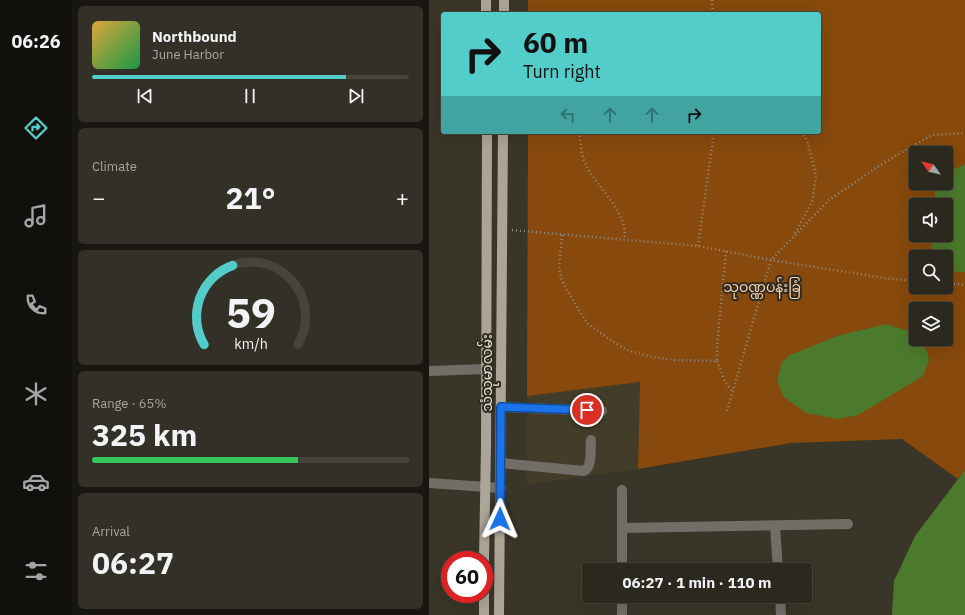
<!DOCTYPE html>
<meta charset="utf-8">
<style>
:root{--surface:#2b281e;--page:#333027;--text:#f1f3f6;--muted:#a6a6a4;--line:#47443c;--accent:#53cdca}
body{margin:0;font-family:"IBM Plex Sans","Noto Sans Myanmar",sans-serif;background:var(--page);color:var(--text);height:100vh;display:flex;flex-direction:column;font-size:15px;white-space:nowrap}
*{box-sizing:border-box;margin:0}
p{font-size:13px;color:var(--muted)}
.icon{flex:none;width:22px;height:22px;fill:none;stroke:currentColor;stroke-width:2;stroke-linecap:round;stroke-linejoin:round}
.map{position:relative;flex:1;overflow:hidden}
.details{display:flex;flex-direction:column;gap:6px;padding:6px;background:#181610;width:357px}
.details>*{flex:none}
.guide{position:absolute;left:12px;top:12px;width:380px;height:122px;border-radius:4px;box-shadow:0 4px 16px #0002,0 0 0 1px var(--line);background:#53cdca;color:#111;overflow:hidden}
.needle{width:26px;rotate:304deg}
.tools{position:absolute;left:480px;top:146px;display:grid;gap:8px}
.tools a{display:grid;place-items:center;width:44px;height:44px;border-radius:4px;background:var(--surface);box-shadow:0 4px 16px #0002,0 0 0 1px var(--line);font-size:20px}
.speed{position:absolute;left:12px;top:551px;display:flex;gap:8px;font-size:20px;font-weight:700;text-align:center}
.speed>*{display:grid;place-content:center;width:52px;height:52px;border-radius:50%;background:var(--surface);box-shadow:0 4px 16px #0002,0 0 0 1px var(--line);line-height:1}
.speed .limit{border:6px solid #d22;background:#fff;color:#111}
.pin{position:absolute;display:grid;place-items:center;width:34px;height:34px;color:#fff;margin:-17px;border:2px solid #fff;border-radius:50%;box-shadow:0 1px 4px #0007}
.me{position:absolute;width:44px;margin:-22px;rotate:1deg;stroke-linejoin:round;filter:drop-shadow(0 0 3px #0008)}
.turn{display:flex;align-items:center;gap:14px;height:84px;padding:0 16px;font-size:18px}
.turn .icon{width:52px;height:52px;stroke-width:2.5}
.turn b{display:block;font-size:28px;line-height:34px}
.lanes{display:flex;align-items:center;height:38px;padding:0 16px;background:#0003;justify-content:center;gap:20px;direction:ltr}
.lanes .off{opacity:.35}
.big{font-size:30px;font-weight:700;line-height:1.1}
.details .tile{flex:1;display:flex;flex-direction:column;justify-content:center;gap:6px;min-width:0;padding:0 14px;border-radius:6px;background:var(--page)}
.details .dial{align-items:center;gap:0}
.dial svg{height:104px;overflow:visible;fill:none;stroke:var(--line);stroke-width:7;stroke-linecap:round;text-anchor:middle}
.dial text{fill:var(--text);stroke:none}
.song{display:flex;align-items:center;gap:12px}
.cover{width:48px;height:48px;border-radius:6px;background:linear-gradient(135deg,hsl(40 70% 55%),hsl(140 70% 35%))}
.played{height:4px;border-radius:2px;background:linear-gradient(90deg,var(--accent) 80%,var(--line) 80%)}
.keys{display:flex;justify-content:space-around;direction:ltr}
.heat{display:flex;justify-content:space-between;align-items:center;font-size:22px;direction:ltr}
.charge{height:6px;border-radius:3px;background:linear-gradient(90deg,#34c759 65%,var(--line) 0)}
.trip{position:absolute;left:153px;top:563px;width:230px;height:40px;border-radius:4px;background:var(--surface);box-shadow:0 4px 16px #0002,0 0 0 1px var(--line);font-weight:700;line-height:40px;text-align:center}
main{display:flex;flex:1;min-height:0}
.tabs{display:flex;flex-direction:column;width:72px;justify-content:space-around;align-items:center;background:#11100c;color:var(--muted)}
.tabs .icon{width:28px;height:28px}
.tabs .active{color:var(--accent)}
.tabs b{font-size:18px;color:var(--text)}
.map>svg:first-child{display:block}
</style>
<main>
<nav class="tabs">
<b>06:26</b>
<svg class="icon active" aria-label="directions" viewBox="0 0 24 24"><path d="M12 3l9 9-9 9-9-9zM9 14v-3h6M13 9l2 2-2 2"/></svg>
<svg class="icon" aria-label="music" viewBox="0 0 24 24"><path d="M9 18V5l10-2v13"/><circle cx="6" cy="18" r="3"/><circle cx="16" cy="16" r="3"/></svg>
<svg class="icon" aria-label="phone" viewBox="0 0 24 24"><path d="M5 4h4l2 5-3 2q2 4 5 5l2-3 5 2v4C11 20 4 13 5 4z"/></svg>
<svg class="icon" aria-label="climate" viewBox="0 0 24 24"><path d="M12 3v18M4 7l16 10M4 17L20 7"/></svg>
<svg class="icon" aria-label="car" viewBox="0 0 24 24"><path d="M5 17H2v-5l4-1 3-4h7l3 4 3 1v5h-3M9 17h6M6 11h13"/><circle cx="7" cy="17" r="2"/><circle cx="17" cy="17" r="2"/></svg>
<svg class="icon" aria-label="filters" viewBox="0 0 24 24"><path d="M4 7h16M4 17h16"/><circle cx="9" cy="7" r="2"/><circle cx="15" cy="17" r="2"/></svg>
</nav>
<section class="details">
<div class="tile">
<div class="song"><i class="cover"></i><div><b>Northbound</b><p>June Harbor</p></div></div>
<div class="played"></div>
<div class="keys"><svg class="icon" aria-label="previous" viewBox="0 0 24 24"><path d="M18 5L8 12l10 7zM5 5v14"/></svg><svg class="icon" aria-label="pause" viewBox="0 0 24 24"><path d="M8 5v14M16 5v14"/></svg><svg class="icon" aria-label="next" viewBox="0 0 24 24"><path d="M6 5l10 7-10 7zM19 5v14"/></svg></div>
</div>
<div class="tile"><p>Climate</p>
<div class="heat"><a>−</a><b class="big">21°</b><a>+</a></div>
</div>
<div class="tile dial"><svg viewBox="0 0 100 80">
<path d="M14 69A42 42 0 1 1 86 69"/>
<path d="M14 69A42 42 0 0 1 36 8" stroke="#53cdca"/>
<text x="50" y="56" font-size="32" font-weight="700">59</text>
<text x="50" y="72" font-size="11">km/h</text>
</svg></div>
<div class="tile"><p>Range · 65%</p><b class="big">325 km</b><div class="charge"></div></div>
<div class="tile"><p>Arrival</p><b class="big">06:27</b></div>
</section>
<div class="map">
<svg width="536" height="615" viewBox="0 0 536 615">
<rect width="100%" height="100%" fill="#393528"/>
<!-- built -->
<path fill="#423d28" d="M 211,382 L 209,469 L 98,484 L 98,396 Z"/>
<!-- green -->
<path fill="#87490c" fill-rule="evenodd" d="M 99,0 L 536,0 L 536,470 L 529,479 L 473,439 L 362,443 L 209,469 L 211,382 L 98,396 L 99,132 L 390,132 L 390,14 L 99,14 ZM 487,153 L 517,153 L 517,183 L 487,183 ZM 487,205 L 517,205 L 517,235 L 487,235 ZM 487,257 L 517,257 L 517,287 L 487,287 ZM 487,309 L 517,309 L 517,339 L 487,339 Z"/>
<!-- water -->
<path fill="#4c7a2d" d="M 536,164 L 536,272 L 527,272 L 517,266 L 517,257 L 502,257 L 503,235 L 517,235 L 517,205 L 505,205 L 506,189 L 509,183 L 517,183 L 517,173 Z
M 457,324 L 480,331 L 487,336 L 487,339 L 490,339 L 496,344 L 500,360 L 494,376 L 429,415 L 409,419 L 377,413 L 355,397 L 348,381 L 352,364 L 359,356 L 408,336 Z
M 536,470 L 536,615 L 463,615 L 465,581 L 486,536 Z"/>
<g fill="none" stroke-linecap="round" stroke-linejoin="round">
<!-- path -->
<path stroke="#918e83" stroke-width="2.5" stroke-dasharray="1 3" stroke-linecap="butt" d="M 283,0 L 284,14
M 150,132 C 152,142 152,156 157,165 C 167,186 202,216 195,240
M 83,230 L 269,246 L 342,260 L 455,278 L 487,281
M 366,233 L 383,202 L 387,175 L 378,140 L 372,132
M 133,235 L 130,267 L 132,278 L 138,290 L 158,323 L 180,339 L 198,350 L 223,357 L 246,360 L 288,361 L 288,346 L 297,251
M 269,246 L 285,132
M 517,283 L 536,285
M 288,361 L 296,382 L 304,392
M 298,411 L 342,260 L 400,200 L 456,162 L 503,135 L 536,133"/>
<!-- minor -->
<path stroke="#726d67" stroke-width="10" d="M 0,371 L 57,369
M 72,407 L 173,411
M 72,463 L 155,471 C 164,467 161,448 162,440
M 0,483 L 72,488
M 346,526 L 349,570
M 193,528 L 419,524
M 193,570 L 193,490
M 351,596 L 352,615
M 193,615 L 193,596"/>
<!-- major -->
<path stroke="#ada498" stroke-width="10" d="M 57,0 L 57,14
M 75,14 L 75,0
M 55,560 L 57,445 L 58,132
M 55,564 L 55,615
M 70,615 L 74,132"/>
</g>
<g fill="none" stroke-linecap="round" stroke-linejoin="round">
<defs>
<path id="route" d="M 71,519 L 72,407 L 158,410"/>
</defs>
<!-- route casing -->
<use href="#route" stroke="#114b97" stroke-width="10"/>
<!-- route -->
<use href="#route" stroke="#1a73e8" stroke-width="7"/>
</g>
<g text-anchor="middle" stroke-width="4" stroke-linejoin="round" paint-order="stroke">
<!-- park labels -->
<g font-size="14" fill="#f8d0b3" stroke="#2f2b1e">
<text x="333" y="292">သုဝဏ္ဏပန်းခြံ</text>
</g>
<!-- street labels -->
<g font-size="14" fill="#e7e5dd" stroke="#2f2b1e">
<text transform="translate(58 373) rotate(-90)" y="5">သံသုမာလမ်း</text>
</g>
</g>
</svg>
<div class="tools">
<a><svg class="needle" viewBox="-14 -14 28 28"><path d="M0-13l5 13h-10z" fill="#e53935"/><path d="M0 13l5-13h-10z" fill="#a6a6a4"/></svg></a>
<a><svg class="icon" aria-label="sound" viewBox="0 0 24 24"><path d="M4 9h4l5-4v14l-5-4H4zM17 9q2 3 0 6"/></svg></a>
<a><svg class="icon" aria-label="search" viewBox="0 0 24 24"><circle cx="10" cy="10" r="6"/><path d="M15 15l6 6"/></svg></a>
<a><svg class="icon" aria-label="layers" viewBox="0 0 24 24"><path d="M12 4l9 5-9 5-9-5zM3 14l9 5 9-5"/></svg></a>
</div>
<div class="speed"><div class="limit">60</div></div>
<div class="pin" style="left:158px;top:410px;background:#d93025"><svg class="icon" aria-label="arrive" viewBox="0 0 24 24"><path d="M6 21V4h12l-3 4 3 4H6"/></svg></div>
<svg class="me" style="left:71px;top:519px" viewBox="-20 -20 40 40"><path d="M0-17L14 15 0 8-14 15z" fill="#1a73e8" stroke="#fff" stroke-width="4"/></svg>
<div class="trip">06:27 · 1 min · 110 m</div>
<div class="guide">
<div class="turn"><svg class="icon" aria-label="right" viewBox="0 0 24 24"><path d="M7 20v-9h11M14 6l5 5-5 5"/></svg><div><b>60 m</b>Turn right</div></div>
<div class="lanes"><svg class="icon off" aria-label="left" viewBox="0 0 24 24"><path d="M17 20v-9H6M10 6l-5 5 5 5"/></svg><svg class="icon off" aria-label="ahead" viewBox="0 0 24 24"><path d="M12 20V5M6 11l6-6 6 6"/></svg><svg class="icon off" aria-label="ahead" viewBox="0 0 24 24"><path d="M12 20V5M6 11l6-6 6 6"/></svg><svg class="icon" aria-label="right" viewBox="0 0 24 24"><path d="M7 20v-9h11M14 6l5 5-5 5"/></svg></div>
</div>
</div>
</main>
